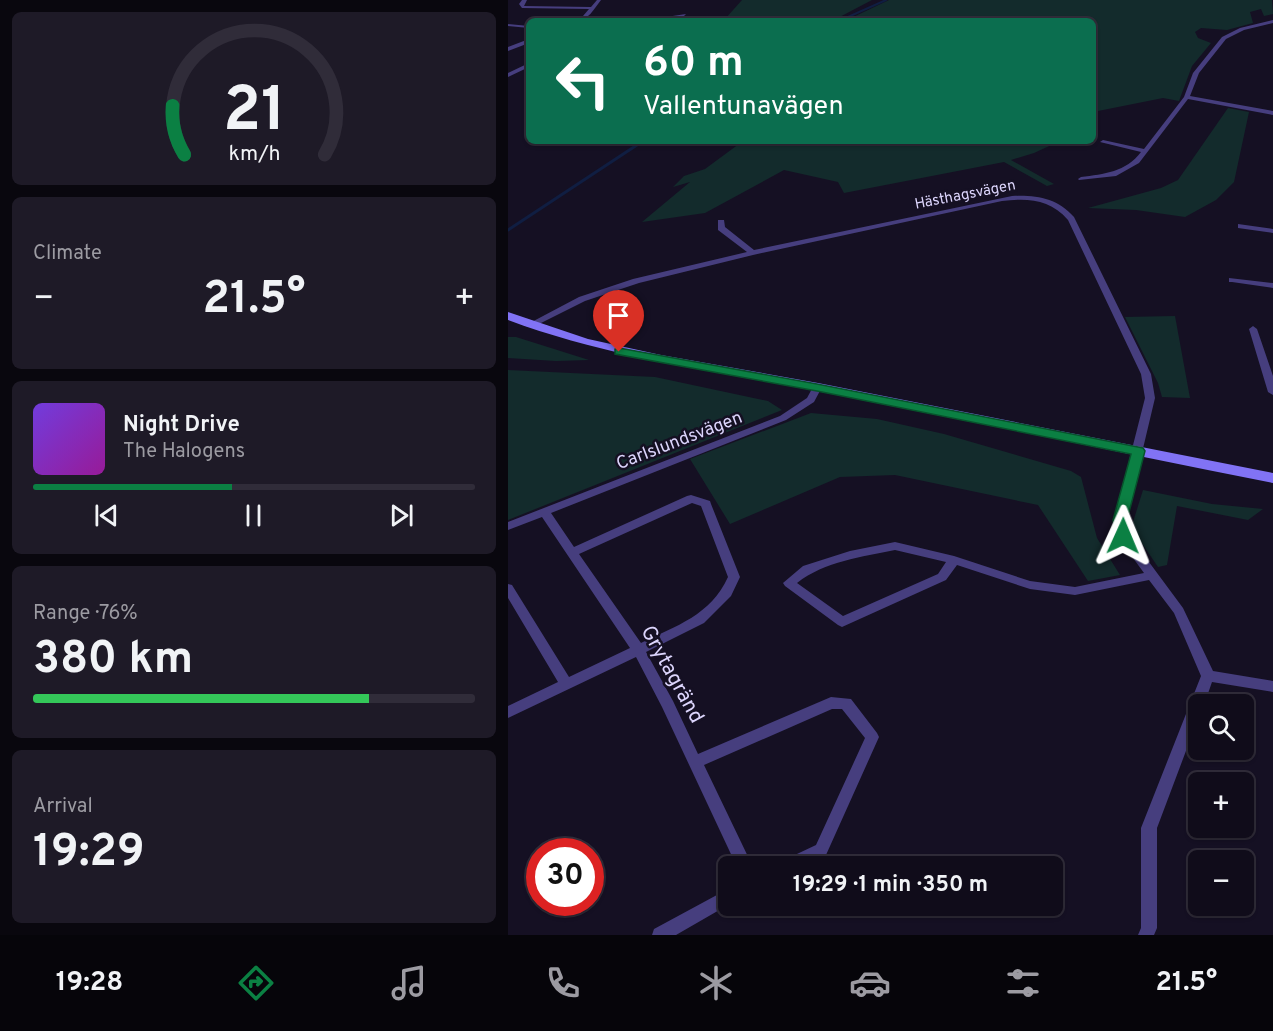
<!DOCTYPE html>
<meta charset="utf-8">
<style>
:root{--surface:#100c1a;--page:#1e1a27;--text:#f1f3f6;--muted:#9c9ba2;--line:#302c39;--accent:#0b8043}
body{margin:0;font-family:Overpass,sans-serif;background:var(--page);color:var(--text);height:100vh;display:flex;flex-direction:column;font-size:22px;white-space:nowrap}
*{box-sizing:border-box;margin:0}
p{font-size:20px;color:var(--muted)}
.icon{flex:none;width:33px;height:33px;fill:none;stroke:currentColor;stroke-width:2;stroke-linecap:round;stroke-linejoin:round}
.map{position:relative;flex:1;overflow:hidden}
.panel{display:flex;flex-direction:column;gap:12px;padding:12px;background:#09070e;width:508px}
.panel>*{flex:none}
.guide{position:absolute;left:18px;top:18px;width:570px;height:126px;border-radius:9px;box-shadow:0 2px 4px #0004,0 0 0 2px var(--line);background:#0b6e4f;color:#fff;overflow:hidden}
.tools{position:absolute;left:680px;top:694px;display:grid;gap:12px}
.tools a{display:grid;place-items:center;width:66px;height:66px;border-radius:9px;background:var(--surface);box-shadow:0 2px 4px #0004,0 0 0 2px var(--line);font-size:30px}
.speed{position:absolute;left:18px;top:838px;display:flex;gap:12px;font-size:30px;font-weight:700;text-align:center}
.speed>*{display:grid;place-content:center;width:78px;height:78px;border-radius:50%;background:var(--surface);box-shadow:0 2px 4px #0004,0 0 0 2px var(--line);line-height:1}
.speed .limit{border:9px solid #d22;background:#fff;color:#111}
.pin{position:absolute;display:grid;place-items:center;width:51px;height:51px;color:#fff;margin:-62px -26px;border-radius:50% 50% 50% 0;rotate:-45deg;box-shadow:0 0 6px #0007}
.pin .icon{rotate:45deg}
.me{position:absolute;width:66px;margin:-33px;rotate:1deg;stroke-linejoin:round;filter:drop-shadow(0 0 4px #0008)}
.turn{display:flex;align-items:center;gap:21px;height:126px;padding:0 18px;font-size:27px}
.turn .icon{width:78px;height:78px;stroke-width:2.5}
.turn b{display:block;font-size:42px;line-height:51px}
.big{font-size:45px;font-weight:700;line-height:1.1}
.panel .tile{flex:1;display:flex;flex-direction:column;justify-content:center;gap:9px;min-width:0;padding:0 21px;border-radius:9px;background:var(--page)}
.panel .dial{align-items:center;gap:0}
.dial svg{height:156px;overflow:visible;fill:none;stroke:var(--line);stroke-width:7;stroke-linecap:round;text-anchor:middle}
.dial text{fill:var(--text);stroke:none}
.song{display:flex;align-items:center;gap:18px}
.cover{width:72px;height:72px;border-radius:9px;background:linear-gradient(135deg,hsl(260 70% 55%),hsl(300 70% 35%))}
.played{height:6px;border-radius:3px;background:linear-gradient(90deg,var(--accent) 45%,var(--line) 45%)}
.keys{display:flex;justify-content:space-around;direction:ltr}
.heat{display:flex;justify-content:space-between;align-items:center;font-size:33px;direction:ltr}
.charge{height:9px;border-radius:4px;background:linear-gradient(90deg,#34c759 76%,var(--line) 0)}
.trip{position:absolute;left:210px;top:856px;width:345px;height:60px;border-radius:9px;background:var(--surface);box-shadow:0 2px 4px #0004,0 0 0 2px var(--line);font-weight:700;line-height:60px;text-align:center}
.dock{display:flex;height:96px;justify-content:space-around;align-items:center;background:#06050a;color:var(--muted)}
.dock .icon{width:42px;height:42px}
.dock .selected{color:var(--accent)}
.dock b{font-size:27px;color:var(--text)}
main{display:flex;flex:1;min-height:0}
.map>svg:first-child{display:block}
</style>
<main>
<section class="panel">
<div class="tile dial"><svg viewBox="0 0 100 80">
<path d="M14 69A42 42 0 1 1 86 69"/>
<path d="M14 69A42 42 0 0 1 8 44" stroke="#0b8043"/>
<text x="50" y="56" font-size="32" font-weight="700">21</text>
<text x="50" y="72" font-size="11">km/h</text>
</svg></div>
<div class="tile"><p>Climate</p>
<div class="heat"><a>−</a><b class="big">21.5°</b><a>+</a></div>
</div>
<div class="tile">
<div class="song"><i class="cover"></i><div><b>Night Drive</b><p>The Halogens</p></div></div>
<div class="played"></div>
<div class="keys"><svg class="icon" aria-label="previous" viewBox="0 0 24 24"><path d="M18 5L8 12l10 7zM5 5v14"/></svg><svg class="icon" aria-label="pause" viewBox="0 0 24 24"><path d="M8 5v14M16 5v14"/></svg><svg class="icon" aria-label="next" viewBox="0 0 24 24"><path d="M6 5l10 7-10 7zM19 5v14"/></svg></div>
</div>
<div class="tile"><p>Range · 76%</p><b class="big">380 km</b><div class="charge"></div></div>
<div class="tile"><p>Arrival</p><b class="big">19:29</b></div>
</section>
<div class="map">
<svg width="765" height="935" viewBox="0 0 765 935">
<rect width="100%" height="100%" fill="#151023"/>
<!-- green -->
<path fill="#132b2c" d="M 234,0 L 364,0 L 324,21 L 217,21 L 217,19 Z
M 381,0 L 764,0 L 765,14 L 756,16 L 753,9 L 742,12 L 745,23 L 719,30 L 693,28 L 687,32 L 690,38 L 703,43 L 684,66 L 671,101 L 655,98 L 585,112 L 585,21 L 337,21 Z
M 720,108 L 741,112 L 726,182 L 708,200 L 677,217 L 628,210 L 580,208 L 653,188 L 670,180 Z
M 235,141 L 552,141 L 526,153 L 503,160 L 546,184 L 539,186 L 496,162 L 336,193 L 330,182 L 276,170 L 197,213 L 134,222 L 182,182 L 165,187 L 176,176 L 197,169 Z
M 667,316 L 682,398 L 654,397 L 650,383 L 617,317 Z
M 0,337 L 8,337 L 81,360 L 48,361 L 0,358 Z
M 0,370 L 147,377 L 260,401 L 274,410 L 0,520 Z
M 303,413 L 369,419 L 436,434 L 563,471 L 573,477 L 589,538 L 612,575 L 580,581 L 530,505 L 387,475 L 332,477 L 222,524 L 182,459 Z
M 635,490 L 704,504 L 755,509 L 740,520 L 669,506 L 659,565 L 650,567 L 631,539 L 625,522 Z"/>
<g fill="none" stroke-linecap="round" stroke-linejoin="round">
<!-- stream-far1 -->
<path stroke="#101e42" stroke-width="2" d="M 331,21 L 378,0"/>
<!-- stream -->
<path stroke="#101e42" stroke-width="3" d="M 0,230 L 135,141"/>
<!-- street -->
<path fill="#463e7e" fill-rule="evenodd" d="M 14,0 L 19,0 L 16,6 L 83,7 L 89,0 L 93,0 C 86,9 80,21 68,21 L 75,16 L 81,9 L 14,8 L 11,4 Z
M 178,14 L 176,16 L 136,21 L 138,20 Z
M 765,20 L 765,23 L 736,30 L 718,39 L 691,73 L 682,96 L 765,111 L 765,115 L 680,99 L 631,163 L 608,176 L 571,180 L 570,179 L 573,177 C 596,174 618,172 633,152 L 592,142 L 595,140 L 636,149 L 676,97 L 685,73 L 714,37 L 732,28 Z
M 0,24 L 21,26 L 21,28 L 0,26 Z
M 21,39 L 21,43 L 0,51 L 0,47 Z
M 21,63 L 21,67 L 0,77 L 0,73 Z
M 504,196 C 529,195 549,198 566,217 L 643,374 L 647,398 L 618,520 L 621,535 L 675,608 L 705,671 L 765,681 L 765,692 L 704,682 L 696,705 L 690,705 L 690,719 L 649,828 L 649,928 L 646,935 L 630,935 L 633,928 L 633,828 L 693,676 L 666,613 L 641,580 L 567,595 L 522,589 L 449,565 L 438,580 L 334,627 L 330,625 L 277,586 L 275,583 L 295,566 L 342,551 L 387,542 L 446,556 L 522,581 L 567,587 L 636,573 L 609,536 L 606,520 L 637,398 L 633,374 L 560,220 C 542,199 520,198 494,201 L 245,255 L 131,283 L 77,301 L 25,327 L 19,327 L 18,325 L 71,297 L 125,279 L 239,252 L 210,230 L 210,220 L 216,220 L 217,227 L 246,250 ZM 387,550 L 438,562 L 430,574 L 335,616 L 289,583 C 317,561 354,557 387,550 Z
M 730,224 L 765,229 L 765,233 L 730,228 Z
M 721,278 L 765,283 L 765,288 L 724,282 L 721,282 Z
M 745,326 L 749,329 L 765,376 L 765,395 L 760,392 L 741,329 Z
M 309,384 L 314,387 L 306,402 L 278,420 L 43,513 L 66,547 L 179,496 L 183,495 L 202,501 L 203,504 L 232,577 L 223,596 L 196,623 L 138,652 L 165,701 L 190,754 L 323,697 L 343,699 L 369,733 L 371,737 L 318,855 L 294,867 L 270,867 L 272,862 L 308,845 L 357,738 L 334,709 L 324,709 L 196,765 L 245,867 L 229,867 L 154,707 L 128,657 L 0,718 L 0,706 L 50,682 L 0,598 L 0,584 L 4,585 L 61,677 L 122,648 L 34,517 L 0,530 L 0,522 L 272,416 L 299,398 L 306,385 ZM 184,503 L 193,506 L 220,577 C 203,615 168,626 133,643 L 71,554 Z
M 220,889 L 220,905 L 168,935 L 144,935 L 146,929 Z"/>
<!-- secondary -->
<path fill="#8173f5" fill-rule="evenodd" d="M 0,312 L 80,339 L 153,355 L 310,383 L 765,473 L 765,483 C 614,453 465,421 314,392 C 208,371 102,358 0,320 Z"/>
</g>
<!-- route -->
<path fill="#0b8043" stroke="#07532c" stroke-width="1.5" d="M 111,348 L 309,384 L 635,448 L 637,451 L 619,520 L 622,536 L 615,542 L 609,540 L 605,520 L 623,454 L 309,391 L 107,354 L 107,349 Z"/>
<g text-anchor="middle" stroke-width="5" stroke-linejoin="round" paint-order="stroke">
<!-- far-street labels -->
<g font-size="15" fill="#dcd5fc" stroke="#151023">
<text transform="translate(457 194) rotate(-11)" y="5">Hästhagsvägen</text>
</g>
<!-- street labels -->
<g font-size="18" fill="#dcd5fc" stroke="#151023">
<text transform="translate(171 440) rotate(-21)" y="6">Carlslundsvägen</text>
</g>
<!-- near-street labels -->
<g font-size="21" fill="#dcd5fc" stroke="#151023">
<text transform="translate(165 674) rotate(61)" y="7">Grytagränd</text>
</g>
</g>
</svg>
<div class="tools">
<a><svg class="icon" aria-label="search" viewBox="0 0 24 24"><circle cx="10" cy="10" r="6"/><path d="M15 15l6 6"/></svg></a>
<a>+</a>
<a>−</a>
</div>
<div class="speed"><div class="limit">30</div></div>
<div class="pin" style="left:111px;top:352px;background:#d93025"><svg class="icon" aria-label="arrive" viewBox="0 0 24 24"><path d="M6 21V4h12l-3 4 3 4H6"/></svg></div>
<svg class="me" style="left:615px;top:536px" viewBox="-20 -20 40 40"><path d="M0-17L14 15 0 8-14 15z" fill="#0b8043" stroke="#fff" stroke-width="4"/></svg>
<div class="trip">19:29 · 1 min · 350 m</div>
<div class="guide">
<div class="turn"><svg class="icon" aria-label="left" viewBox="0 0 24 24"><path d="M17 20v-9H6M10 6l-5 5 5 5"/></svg><div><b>60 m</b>Vallentunavägen</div></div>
</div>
</div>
</main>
<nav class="dock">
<b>19:28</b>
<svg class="icon selected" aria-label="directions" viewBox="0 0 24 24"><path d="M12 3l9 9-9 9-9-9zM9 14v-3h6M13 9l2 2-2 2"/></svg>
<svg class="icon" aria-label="music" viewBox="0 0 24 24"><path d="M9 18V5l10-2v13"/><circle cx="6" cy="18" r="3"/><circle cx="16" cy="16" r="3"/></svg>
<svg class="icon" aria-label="phone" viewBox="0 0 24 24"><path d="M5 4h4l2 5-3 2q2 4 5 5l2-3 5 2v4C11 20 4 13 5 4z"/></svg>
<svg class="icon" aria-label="climate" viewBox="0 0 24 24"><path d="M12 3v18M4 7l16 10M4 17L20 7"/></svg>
<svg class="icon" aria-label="car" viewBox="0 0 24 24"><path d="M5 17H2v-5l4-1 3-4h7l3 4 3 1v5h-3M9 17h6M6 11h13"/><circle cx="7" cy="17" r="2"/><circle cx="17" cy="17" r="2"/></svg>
<svg class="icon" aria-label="filters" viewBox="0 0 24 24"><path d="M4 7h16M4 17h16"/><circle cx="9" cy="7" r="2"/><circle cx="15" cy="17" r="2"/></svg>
<b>21.5°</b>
</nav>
